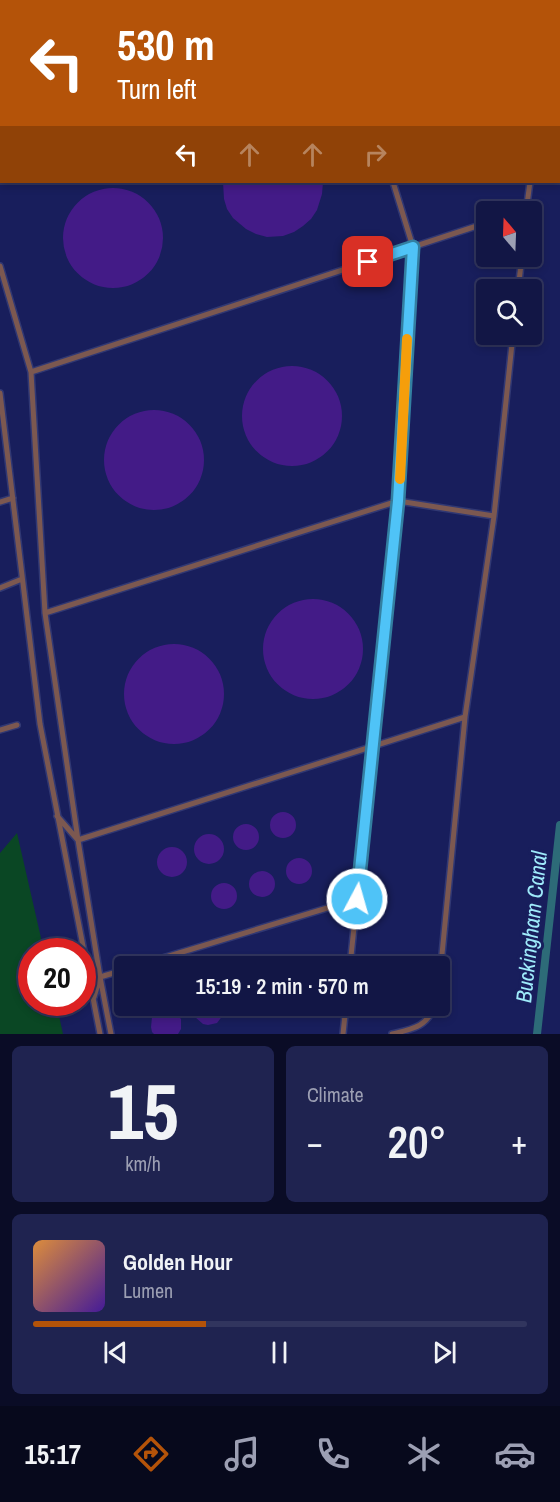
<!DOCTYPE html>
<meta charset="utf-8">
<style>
:root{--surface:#121645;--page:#1f2350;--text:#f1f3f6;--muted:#9c9fb3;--line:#31355e;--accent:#b45309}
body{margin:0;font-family:"Archivo Narrow",sans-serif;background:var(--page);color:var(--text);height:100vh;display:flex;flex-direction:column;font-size:22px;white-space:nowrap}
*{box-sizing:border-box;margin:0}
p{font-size:20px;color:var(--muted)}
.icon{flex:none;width:33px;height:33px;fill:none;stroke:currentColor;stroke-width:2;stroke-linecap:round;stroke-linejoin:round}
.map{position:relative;height:1034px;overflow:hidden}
.panel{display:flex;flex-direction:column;gap:12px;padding:12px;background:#0a0c26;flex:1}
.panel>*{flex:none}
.guide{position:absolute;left:0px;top:0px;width:561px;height:183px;box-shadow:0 3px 9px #0003,0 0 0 2px var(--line);background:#b45309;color:#fff;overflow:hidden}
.needle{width:39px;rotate:341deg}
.buttons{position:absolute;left:476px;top:201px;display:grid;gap:12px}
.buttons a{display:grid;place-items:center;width:66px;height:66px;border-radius:6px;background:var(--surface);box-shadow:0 3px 9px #0003,0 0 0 2px var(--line);font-size:30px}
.speed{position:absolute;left:18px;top:938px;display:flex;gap:12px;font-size:30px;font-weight:700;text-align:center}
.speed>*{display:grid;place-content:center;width:78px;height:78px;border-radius:50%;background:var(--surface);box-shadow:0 3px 9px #0003,0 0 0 2px var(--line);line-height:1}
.speed .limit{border:9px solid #d22;background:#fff;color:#111}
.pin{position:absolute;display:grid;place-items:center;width:51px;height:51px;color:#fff;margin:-26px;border-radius:12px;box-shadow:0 3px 9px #0006}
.me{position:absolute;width:66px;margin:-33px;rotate:6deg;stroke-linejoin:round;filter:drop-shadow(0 0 4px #0008)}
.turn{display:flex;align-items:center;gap:21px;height:126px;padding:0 18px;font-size:27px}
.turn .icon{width:78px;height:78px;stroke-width:2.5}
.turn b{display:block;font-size:42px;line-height:51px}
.lanes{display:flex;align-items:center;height:57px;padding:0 18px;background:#0003;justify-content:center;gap:30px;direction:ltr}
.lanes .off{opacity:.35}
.big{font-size:45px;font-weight:600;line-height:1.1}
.panel .tile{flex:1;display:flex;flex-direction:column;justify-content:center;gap:9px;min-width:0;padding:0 21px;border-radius:9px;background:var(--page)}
.panel .dial{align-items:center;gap:0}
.dial b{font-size:78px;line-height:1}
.song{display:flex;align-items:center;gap:18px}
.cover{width:72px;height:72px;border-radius:9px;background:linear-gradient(135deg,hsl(30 70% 55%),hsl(260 70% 35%))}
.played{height:6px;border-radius:3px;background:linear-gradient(90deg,var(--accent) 35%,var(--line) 35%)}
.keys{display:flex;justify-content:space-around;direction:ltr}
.heat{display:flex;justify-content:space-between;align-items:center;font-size:33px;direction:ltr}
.panel .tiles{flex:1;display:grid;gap:12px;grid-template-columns:1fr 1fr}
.tile:last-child{grid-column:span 2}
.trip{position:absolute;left:114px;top:956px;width:336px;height:60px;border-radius:6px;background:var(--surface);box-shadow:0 3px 9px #0003,0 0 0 2px var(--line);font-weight:600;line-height:60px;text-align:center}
.dock{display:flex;height:96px;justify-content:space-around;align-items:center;background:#07091c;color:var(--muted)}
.dock .icon{width:42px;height:42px}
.dock .on{color:var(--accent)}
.dock b{font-size:27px;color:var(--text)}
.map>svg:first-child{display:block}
</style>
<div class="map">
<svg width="560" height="1034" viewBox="0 0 560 1034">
<rect width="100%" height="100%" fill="#181e5c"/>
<!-- green -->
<path fill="#0a4724" d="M 17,833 L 44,951 L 32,951 L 32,1002 L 56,1002 L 63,1034 L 0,1034 L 0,853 Z"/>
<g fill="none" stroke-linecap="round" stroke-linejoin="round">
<!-- canal -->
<path stroke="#2d6b78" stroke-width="8" d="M 537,1034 L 560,825"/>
</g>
<!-- building -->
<path fill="#431b87" d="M 223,182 L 323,182 L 322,194 L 317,210 L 311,219 L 303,226 L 294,232 L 283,236 L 267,237 L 256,234 L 246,229 L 233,218 L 227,209 L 224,199 Z
M63 238a50 50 0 1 1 100 0a50 50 0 1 1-100 0Z
M242 416a50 50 0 1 1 100 0a50 50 0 1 1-100 0Z
M104 460a50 50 0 1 1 100 0a50 50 0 1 1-100 0Z
M263 649a50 50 0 1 1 100 0a50 50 0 1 1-100 0Z
M124 694a50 50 0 1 1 100 0a50 50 0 1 1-100 0Z
M270 825a13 13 0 1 1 26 0a13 13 0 1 1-26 0Z
M233 837a13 13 0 1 1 26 0a13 13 0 1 1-26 0Z
M194 849a15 15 0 1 1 30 0a15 15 0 1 1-30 0Z
M157 862a15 15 0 1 1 30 0a15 15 0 1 1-30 0Z
M286 871a13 13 0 1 1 26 0a13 13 0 1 1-26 0Z
M249 884a13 13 0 1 1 26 0a13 13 0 1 1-26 0Z
M211 896a13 13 0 1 1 26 0a13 13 0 1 1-26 0Z
M 193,1005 L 223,1005 L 223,1015 L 217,1023 L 208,1025 L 203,1024 L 195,1017 L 194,1012 Z
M 164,1009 L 174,1011 L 181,1019 L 181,1029 L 178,1034 L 154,1034 L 152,1032 L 151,1027 L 152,1017 L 159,1010 Z"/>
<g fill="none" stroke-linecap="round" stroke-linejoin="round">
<defs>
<path id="lane" d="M 38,0 L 38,2
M 267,0 L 267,2
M 468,2 L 472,0
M 553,2 L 553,0
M 0,153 L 2,152
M 526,212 L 530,182
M 0,266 L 31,372 L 45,613 L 78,840 L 100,977 L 111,1034
M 518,290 L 522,256
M 31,372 L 486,223
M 0,393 L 40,724 L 100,1034
M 0,502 L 13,498
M 0,588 L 22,579
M 45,613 L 398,501 L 494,516
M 0,730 L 17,725
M 57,816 L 78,840 L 465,717 L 494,516 L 513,334
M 136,966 L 357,899
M 350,966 L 398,501 L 413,247 L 393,182
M 88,970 L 100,977 L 94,997
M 440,975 L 465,717
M 100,977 L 124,970
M 343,1034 L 346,1005
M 392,1034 C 413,1029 427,1027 435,1005"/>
</defs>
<!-- lane casing -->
<use href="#lane" stroke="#313873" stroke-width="8"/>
<!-- lane -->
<use href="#lane" stroke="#7c5850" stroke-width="5"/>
</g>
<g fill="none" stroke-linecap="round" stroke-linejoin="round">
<defs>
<path id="route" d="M 357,899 L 398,501 L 413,247 L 368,262"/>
</defs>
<!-- route casing -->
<use href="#route" stroke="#337fa1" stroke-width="15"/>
<!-- route -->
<use href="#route" stroke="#4fc3f7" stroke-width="10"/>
<!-- slow -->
<path stroke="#f59e0b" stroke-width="10" d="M 400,479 L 407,339"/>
</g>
<g text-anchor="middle" stroke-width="6" stroke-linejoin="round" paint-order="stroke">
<!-- water labels -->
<g font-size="22" font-style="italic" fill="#9febfb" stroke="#181e5c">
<text transform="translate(531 927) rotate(-84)" y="8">Buckingham Canal</text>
</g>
</g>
</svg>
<div class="buttons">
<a><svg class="needle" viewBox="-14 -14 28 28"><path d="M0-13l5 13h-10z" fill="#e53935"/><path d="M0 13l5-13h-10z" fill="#9c9fb3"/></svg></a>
<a><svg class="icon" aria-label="search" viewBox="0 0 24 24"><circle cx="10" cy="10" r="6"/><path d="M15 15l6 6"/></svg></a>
</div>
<div class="speed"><div class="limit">20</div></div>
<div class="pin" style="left:368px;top:262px;background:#d93025"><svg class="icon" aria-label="arrive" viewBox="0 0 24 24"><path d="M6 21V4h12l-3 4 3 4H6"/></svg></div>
<svg class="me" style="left:357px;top:899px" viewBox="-20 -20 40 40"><circle r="17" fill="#4fc3f7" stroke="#fff" stroke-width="3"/><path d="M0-11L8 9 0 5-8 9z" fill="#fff"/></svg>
<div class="trip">15:19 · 2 min · 570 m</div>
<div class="guide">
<div class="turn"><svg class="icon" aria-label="left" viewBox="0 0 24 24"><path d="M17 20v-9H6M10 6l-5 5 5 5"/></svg><div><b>530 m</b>Turn left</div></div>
<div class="lanes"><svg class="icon" aria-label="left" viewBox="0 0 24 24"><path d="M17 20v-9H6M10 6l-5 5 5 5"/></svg><svg class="icon off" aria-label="ahead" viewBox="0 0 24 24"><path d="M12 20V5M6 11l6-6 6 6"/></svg><svg class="icon off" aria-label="ahead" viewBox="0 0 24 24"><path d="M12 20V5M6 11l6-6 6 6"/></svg><svg class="icon off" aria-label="right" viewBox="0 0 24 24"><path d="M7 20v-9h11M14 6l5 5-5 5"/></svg></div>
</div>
</div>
<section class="panel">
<div class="tiles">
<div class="tile dial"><b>15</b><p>km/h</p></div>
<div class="tile"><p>Climate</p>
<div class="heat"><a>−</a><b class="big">20°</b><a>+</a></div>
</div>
<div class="tile">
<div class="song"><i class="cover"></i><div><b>Golden Hour</b><p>Lumen</p></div></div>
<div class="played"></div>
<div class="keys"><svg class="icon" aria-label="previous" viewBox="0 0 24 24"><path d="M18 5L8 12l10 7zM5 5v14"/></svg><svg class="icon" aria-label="pause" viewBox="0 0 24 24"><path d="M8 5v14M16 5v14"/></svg><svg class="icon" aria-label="next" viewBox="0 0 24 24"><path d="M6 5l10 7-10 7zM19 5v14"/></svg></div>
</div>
</div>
</section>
<nav class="dock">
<b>15:17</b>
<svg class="icon on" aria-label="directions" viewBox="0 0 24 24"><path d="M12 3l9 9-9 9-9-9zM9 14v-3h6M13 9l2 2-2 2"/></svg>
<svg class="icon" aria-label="music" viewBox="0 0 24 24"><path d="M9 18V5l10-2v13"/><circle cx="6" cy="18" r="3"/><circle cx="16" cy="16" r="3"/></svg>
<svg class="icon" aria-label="phone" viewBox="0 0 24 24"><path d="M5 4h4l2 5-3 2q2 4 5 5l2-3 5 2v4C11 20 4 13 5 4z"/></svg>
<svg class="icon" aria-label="climate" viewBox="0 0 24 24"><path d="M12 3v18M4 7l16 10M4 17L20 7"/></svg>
<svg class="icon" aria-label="car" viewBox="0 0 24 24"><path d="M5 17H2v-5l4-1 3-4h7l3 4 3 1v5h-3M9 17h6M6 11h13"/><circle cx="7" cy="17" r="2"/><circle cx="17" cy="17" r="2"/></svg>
</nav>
